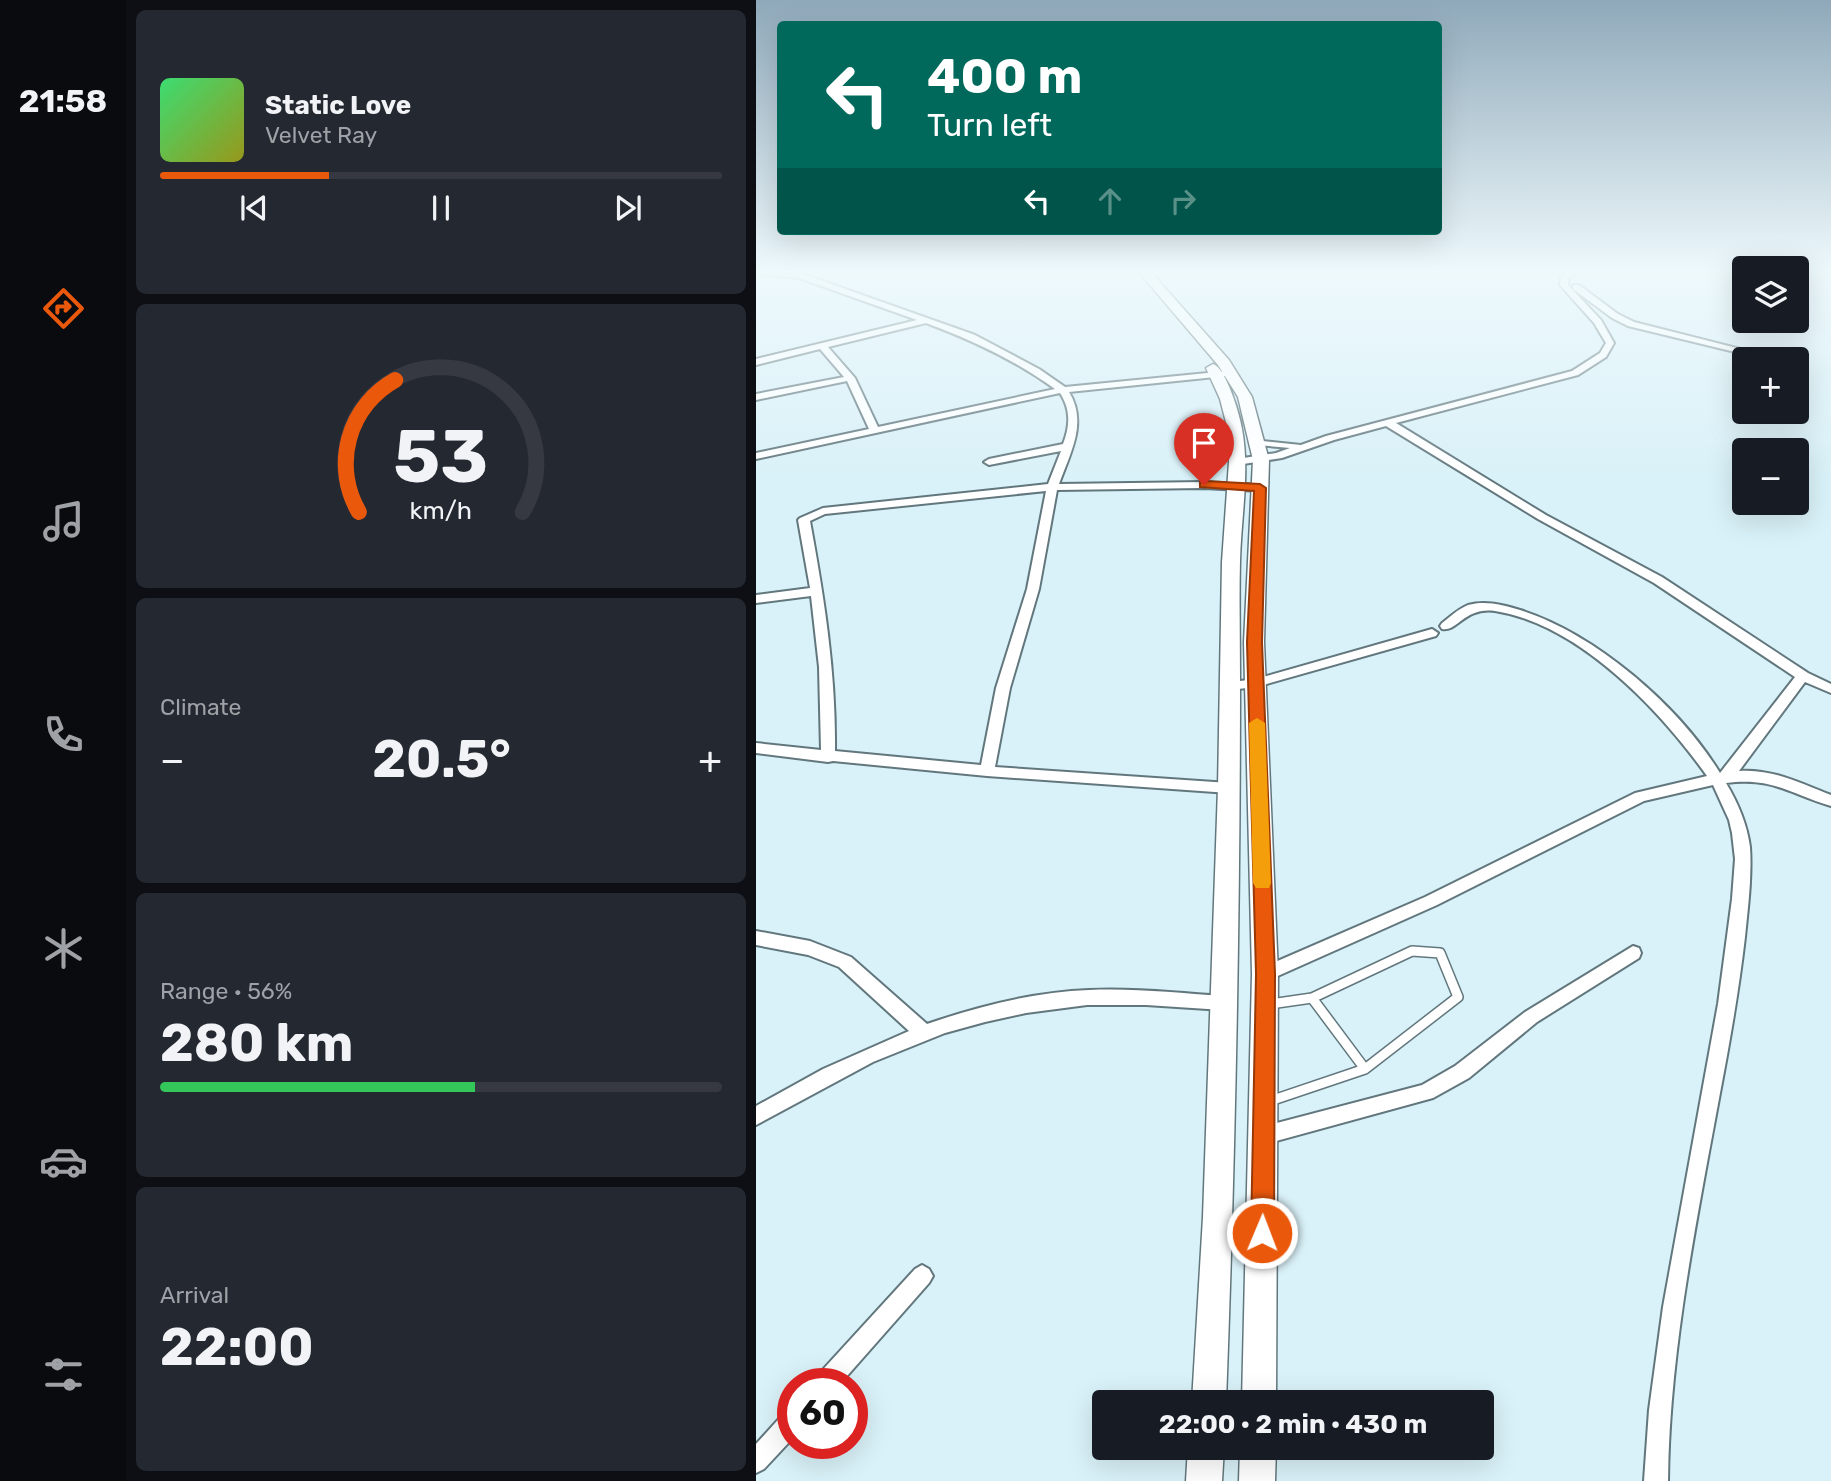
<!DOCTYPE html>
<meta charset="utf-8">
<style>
:root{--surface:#171b24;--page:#242831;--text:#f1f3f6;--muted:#9ea1a6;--line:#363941;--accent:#ea580c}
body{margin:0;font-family:Rubik,sans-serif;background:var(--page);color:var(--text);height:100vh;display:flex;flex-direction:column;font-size:26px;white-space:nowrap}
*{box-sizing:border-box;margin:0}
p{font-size:23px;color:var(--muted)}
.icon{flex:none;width:38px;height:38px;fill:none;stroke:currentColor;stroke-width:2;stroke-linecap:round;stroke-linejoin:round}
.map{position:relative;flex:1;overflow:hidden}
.sheet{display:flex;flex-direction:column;gap:10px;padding:10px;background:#0d0f14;width:630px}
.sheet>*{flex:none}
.top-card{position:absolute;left:21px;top:21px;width:665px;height:214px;border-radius:7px;box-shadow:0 7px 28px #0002;background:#00695c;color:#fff;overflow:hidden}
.controls{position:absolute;left:976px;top:256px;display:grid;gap:14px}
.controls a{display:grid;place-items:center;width:77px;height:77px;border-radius:7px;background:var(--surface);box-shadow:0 7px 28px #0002;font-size:35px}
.speed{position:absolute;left:21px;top:1368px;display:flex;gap:14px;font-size:35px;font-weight:700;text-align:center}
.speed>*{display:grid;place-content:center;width:91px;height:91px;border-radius:50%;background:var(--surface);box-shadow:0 7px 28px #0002;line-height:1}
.speed .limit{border:10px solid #d22;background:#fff;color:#111}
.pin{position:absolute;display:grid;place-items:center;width:60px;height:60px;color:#fff;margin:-72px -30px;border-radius:50% 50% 50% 0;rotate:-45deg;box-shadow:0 0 7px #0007}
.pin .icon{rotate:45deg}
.me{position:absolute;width:77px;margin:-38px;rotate:1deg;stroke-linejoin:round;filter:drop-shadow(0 0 5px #0008)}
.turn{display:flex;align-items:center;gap:24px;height:147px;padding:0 35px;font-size:32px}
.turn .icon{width:91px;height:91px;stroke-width:2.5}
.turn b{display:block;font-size:49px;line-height:60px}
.lanes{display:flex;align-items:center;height:66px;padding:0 35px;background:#0003;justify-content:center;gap:35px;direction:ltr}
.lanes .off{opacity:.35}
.big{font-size:52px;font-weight:700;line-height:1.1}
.sheet .widget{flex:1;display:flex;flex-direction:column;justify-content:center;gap:10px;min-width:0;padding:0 24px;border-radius:10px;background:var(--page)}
.sheet .dial{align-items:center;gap:0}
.dial svg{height:182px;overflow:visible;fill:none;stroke:var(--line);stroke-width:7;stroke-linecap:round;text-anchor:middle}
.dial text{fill:var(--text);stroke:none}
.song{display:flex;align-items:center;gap:21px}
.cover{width:84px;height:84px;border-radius:10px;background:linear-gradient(135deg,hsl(140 70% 55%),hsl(60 70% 35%))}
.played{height:7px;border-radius:4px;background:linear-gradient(90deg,var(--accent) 30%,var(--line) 30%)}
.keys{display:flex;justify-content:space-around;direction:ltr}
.heat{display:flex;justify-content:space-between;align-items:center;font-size:38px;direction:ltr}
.charge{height:10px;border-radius:5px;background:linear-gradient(90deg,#34c759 56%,var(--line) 0)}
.trip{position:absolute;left:336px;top:1390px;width:402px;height:70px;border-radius:7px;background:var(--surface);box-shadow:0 7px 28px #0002;font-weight:700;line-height:70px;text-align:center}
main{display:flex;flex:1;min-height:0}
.tabs{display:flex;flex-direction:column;width:126px;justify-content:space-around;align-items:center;background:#090b0e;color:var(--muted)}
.tabs .icon{width:49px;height:49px}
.tabs .selected{color:var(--accent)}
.tabs b{font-size:32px;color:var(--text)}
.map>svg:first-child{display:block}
</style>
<main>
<nav class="tabs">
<b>21:58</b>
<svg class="icon selected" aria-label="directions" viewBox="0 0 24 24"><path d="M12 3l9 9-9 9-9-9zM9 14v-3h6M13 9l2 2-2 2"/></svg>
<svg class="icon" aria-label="music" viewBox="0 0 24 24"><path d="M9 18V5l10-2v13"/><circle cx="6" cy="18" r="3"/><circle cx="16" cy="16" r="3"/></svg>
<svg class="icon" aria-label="phone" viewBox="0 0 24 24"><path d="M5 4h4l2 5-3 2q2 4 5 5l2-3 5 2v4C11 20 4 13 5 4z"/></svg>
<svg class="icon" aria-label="climate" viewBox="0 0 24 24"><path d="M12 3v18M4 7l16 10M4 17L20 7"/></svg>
<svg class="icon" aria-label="car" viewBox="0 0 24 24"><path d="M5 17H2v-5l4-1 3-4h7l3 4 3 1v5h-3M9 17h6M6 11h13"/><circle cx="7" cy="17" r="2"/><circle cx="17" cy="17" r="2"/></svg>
<svg class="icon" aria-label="filters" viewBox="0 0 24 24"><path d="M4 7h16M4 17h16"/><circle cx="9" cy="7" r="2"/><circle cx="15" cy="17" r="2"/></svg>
</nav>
<section class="sheet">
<div class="widget">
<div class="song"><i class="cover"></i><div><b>Static Love</b><p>Velvet Ray</p></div></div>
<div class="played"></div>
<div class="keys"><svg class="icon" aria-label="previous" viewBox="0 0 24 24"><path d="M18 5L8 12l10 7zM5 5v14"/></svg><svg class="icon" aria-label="pause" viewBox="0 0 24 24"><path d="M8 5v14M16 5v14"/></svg><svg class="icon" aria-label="next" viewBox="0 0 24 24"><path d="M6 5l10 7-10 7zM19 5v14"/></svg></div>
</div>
<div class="widget dial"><svg viewBox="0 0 100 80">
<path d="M14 69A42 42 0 1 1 86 69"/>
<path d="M14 69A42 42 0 0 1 30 11" stroke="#ea580c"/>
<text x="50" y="56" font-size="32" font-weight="700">53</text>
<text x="50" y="72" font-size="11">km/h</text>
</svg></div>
<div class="widget"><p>Climate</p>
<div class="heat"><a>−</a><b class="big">20.5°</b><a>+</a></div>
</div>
<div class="widget"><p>Range · 56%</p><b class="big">280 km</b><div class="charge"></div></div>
<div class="widget"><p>Arrival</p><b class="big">22:00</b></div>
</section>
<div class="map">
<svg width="1075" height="1481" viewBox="0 0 1075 1481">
<rect width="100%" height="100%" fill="#d9f1f8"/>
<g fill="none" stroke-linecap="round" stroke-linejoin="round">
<defs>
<path id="lane" d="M 556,998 L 609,1069
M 514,1004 L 556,998 L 656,951 L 684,953 L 702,997 L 609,1069 L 514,1101"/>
<path id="street" d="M 0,271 L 47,274 L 219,335 L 283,369 L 309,387 L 472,371 L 472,375 L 469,376 L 313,392 C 332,423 314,453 303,484 L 448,482 L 504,485 L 509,488 L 504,491 L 448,488 L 301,490 L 283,589 L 254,688 L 239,767 L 473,783 L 478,784 L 480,788 L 478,792 L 473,793 L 231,776 L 77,761 L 72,762 L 0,753 L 0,743 L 65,750 L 63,667 L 55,596 L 0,603 L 0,595 L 54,588 L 42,520 L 44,518 L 67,508 L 292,484 L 305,451 L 233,465 L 228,462 L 233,459 L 307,444 C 314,426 315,410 304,393 L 0,459 L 0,453 L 113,429 L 91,381 L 0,400 L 0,394 L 88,377 L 64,349 L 0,365 L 0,359 L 161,320 L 43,278 L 0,274 ZM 170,323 C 216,340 259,360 299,389 L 122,427 L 99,378 L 72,347 ZM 290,491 L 271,589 L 240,688 L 225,765 L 79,751 C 80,672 68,597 54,521 L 69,514 Z
M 813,271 L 823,271 L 813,278 L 812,285 L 845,320 L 858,343 L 850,357 L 822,375 L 640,423 L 790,515 L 906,577 L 1052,673 L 1075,684 L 1075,693 L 1049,682 L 983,771 C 1015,768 1046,784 1075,795 L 1075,806 C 1033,794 1018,777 970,783 C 982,803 991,824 994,847 C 996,877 992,907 989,937 C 983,989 974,1041 964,1093 C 941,1218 913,1354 912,1481 L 888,1481 L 893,1410 L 907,1307 L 962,1004 L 976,899 L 979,859 L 976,833 L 973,820 L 957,785 L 888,801 L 681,905 L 515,979 L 509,981 L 503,979 L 500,974 L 503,969 L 669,897 L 879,793 L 951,776 C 904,710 823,624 739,611 C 708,607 702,632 686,629 L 684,626 L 686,623 C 694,617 702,609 712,605 C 729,600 748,605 764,610 C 840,634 923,706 964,773 L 1039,677 L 898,583 L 782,519 L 630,426 L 578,440 L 526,458 L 481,465 L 476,462 L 481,459 L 520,453 L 534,448 L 501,445 L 496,442 L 497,440 L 545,445 L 570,436 L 816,371 L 844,353 L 850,343 L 838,323 L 804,285 L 805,277 Z
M 817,285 L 823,285 L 862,314 L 878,322 L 1024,359 L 1008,359 L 872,326 L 856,318 L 817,289 Z
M 676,629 L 682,633 L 680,636 L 500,687 L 473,690 L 466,686 L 468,683 L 500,679 Z
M 0,931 L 54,941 L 95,957 L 171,1024 C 223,1006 278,992 333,990 C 378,988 422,993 467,996 L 473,998 L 476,1003 L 473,1008 L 467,1010 L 390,1005 L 331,1005 L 270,1013 L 229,1022 L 189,1033 L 117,1062 L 0,1125 L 0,1106 L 67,1069 L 153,1031 L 83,967 L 52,955 L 0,945 Z
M 877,946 L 883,948 L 885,953 L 883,958 L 781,1022 L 713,1078 L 677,1098 L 509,1144 L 502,1141 L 499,1135 L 502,1129 L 509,1126 L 666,1085 L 699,1066 L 769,1012 Z
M 166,1265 L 173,1269 L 177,1276 L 173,1283 L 84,1384 L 58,1384 L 61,1376 L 159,1269 Z
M 37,1409 L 37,1438 L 8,1469 L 0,1473 L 0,1444 L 29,1412 Z"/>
<path id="primary" d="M 382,271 L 394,271 L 473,360 L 496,397 L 513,460 L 508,642 L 522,974 L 520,1402 L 486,1402 L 496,974 L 488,642 L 497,460 L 482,397 L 462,365 Z
M 457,364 C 470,368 484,415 486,429 C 494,472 485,518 484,561 C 483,600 484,639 484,678 C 484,919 479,1161 470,1402 L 436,1402 L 447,1217 L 462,788 L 466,562 L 473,462 L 472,430 L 464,399 L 450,368 Z
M 432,1447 L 468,1447 L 466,1481 L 430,1481 Z
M 484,1447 L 520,1447 L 519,1481 L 483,1481 Z"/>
</defs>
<!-- lane casing -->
<use href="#lane" stroke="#62777d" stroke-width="12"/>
<!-- street casing -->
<use href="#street" stroke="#62777d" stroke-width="4"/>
<!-- primary casing -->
<use href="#primary" stroke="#62777d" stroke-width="3"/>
<!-- lane -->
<use href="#lane" stroke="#fff" stroke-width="9"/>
<!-- street -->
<use href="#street" fill="#fff" fill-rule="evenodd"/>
<!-- primary -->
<use href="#primary" fill="#fff" fill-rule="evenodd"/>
</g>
<!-- sky -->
<linearGradient id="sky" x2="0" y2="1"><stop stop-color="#8fa9ba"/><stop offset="0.57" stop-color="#eef9fc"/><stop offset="1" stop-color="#eef9fc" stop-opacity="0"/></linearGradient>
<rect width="1075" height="478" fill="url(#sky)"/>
<!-- route -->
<path fill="#ea580c" stroke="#983908" stroke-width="2" d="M 448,481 L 504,484 L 510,488 L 506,642 L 519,974 L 518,1233 L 515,1241 L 506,1245 L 498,1241 L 495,1233 L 500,974 L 491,642 L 498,491 L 444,487 L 444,482 Z"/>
<!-- slow -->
<path fill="#f59e0b" d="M 501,718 L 509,723 L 515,883 L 513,888 L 500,888 L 497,883 L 493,723 Z"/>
</svg>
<div class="controls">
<a><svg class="icon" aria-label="layers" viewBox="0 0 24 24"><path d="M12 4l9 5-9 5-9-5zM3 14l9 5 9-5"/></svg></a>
<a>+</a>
<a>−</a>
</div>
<div class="speed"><div class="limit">60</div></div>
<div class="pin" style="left:448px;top:485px;background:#d93025"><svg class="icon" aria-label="arrive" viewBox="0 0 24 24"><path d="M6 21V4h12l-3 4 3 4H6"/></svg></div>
<svg class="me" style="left:506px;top:1233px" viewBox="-20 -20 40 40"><circle r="17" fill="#ea580c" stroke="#fff" stroke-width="3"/><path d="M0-11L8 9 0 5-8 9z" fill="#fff"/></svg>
<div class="trip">22:00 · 2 min · 430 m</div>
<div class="top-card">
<div class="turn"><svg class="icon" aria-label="left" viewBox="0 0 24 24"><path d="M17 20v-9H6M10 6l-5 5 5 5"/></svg><div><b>400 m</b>Turn left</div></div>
<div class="lanes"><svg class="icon" aria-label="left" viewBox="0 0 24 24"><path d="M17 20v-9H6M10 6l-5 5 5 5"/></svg><svg class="icon off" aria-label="ahead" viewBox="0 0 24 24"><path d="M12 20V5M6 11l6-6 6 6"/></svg><svg class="icon off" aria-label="right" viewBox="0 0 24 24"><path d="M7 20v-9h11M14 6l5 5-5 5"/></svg></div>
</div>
</div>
</main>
